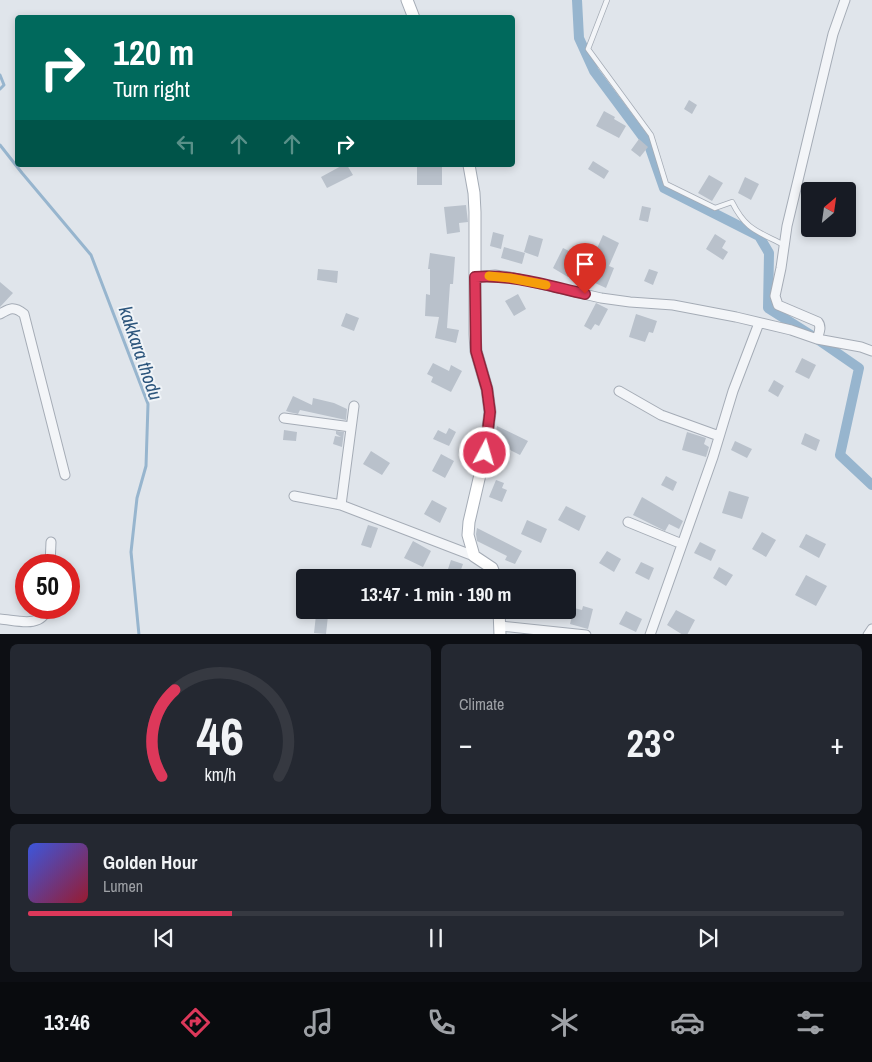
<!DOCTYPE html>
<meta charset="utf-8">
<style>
:root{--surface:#171b24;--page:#242831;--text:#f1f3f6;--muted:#9ea1a6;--line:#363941;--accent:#dd385a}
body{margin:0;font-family:"Archivo Narrow",sans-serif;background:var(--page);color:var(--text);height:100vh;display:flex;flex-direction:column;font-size:19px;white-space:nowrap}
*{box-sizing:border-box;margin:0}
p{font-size:16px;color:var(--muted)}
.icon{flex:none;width:28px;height:28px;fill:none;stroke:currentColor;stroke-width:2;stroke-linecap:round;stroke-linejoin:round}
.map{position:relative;height:634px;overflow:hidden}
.details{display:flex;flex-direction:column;gap:10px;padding:10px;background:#0d0f14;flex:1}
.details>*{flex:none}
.hud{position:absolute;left:15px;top:15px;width:500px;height:152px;border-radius:5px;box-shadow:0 2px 8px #0003;background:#00695c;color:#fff;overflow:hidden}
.needle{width:32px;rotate:29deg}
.controls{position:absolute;left:801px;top:182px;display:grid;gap:10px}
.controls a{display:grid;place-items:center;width:55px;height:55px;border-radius:5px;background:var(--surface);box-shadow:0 2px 8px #0003;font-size:25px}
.speed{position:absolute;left:15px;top:554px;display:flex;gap:10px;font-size:25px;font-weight:700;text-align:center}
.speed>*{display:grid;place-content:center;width:65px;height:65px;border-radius:50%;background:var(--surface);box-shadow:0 2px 8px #0003;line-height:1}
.speed .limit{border:8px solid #d22;background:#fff;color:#111}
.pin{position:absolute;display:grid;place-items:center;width:42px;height:42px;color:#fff;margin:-51px -21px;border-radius:50% 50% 50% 0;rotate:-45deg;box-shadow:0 0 5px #0007}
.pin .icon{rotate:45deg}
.me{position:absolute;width:55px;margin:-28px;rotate:6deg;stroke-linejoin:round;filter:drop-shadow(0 0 4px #0008)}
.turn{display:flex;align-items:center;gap:18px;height:105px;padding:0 15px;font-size:22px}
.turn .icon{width:65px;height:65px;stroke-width:2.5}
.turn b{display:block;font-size:35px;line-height:42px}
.lanes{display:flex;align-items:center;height:48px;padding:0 15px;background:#0003;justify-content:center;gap:25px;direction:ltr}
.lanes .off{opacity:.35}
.big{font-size:38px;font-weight:700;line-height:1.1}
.details .tile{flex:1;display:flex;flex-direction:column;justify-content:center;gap:8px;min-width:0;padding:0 18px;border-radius:8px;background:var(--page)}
.details .dial{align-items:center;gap:0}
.dial svg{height:130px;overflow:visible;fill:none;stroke:var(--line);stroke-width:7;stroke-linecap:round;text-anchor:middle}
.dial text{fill:var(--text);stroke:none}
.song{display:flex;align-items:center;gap:15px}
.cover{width:60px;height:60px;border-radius:8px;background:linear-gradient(135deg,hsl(230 70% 55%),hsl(350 70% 35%))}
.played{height:5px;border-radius:2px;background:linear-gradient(90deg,var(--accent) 25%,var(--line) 25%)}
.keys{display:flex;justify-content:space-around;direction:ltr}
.heat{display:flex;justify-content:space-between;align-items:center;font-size:28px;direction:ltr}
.details .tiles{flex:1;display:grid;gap:10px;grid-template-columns:1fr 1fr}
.tile:last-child{grid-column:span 2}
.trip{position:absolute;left:296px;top:569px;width:280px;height:50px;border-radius:5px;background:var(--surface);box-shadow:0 2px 8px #0003;font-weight:700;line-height:50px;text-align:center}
.dock{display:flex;height:80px;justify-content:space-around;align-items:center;background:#090b0e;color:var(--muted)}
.dock .icon{width:35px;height:35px}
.dock .active{color:var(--accent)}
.dock b{font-size:22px;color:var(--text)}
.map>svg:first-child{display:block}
</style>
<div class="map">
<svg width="872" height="635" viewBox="0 0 872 635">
<rect width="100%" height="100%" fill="#e0e5eb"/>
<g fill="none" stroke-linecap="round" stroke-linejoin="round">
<!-- stream -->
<path stroke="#97b5ce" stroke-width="3" d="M 0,75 L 4,85 L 0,89
M 0,145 L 22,173 L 91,255 L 148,404 L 146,466 L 137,498 L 131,552 L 139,635"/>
<!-- canal -->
<path stroke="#97b5ce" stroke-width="10" d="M 577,0 L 579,38 L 594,71 L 649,145 L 664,188 L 759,236 L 769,253 L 768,308 L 817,339 L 859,368 L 840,455 L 872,485"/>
</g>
<!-- building -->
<path fill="#b9c1cb" d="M 689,100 L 697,105 L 692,114 L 684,109 Z
M 604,111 L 615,117 L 614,119 L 626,126 L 619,138 L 596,126 Z
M 639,139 L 648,147 L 640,157 L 631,150 Z
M 593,161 L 609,171 L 604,179 L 588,169 Z
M 343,165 L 347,165 L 353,175 L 327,188 L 321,177 Z
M 417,165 L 442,165 L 442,185 L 417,185 Z
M 709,175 L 723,183 L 712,201 L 698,193 Z
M 745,177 L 759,184 L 751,200 L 738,193 Z
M 466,205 L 468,222 L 459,223 L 460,232 L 447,234 L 444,207 Z
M 642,206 L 651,208 L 648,222 L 639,220 Z
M 493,232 L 504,235 L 501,249 L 490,246 Z
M 715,234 L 726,241 L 722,248 L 728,252 L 723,260 L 706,249 Z
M 529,235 L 543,239 L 538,257 L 524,252 Z
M 603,235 L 619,243 L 609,266 L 614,268 L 606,288 L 595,283 L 604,259 L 594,255 Z
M 504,247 L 525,253 L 522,264 L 501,258 Z
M 563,248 L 579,256 L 568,277 L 553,268 Z
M 430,253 L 455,257 L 453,284 L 450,284 L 447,328 L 459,330 L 456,343 L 435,338 L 439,317 L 425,316 L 426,294 L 430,295 L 430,269 L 428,269 Z
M 318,269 L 338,271 L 337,283 L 317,280 Z
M 649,269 L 658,272 L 653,285 L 644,281 Z
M 0,282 L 13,293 L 0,307 Z
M 518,294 L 526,309 L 514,316 L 505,301 Z
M 596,303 L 608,309 L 599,326 L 595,324 L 591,330 L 584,326 Z
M 346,313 L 359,318 L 354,331 L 341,326 Z
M 636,314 L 657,321 L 653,333 L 649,332 L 645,342 L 629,337 Z
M 802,358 L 816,365 L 809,379 L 795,372 Z
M 433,363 L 449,371 L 451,365 L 462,371 L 451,392 L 431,382 L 433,377 L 427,374 Z
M 774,380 L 784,386 L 778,397 L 768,391 Z
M 293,396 L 312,405 L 313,398 L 334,403 L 347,409 L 346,420 L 300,410 L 298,414 L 289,412 L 286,411 Z
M 497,426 L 528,441 L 520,455 L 494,442 Z
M 449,428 L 456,432 L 449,446 L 433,439 L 438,430 L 446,434 Z
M 284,430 L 297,432 L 296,441 L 283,440 Z
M 336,431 L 344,432 L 342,447 L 333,444 L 335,436 L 341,437 L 336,434 Z
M 687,432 L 706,438 L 704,444 L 709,447 L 706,457 L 682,450 Z
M 805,433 L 820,440 L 816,451 L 801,444 Z
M 735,441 L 752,449 L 747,458 L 731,450 Z
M 371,451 L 390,463 L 382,475 L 363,464 Z
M 441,454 L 454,461 L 445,478 L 432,471 Z
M 666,476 L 677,482 L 673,491 L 661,485 Z
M 496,480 L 504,483 L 502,488 L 507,490 L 502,502 L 489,497 Z
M 729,491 L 749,497 L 742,519 L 722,513 Z
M 642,497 L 683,521 L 679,529 L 669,524 L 665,531 L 633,515 Z
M 432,500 L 447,508 L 440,523 L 424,514 Z
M 566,506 L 586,516 L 579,531 L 558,520 Z
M 527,520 L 547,529 L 541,543 L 521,534 Z
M 368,525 L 378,528 L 371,548 L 361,545 Z
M 477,528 L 522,551 L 515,564 L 505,560 L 507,556 L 477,541 L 476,534 Z
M 762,532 L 776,540 L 766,557 L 752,549 Z
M 806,534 L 826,544 L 819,558 L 799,547 Z
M 413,541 L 431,551 L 423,567 L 404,558 Z
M 700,542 L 716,550 L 711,561 L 694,553 Z
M 607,551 L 621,559 L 614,572 L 599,563 Z
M 451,560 L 463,564 L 458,578 L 445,578 Z
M 641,562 L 654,568 L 649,580 L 635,573 Z
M 719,567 L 733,575 L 726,586 L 713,578 Z
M 806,575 L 827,586 L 816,606 L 795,595 Z
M 583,606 L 593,609 L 588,629 L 570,624 L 574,608 L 582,610 Z
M 676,610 L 695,620 L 687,635 L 683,635 L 667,625 Z
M 626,611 L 642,619 L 636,632 L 619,624 Z
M 316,615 L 328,616 L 326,634 L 314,633 Z"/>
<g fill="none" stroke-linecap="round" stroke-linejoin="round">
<defs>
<path id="lane" d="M 607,0 L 588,49 L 651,135 L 666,184 L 715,208 L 732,202 C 746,230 757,231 784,245"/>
<path id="street" d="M 475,277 L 495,275 L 510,277 L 601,298 L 630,302 L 673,305 L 736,317 L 791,330 L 817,339 L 861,347 L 872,351
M 0,314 C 10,308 14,306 24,314 L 65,475
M 817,339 C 819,333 822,327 818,322 L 778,305 L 775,296 L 781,268 L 787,226 L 833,34 L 845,0
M 619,391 L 661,415 L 719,436
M 284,418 L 351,427
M 294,496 L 341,505 L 474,556
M 341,505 L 354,406
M 628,522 L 682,544
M 50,565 L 51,542
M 0,619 C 16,620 42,629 47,608
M 500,626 L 586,635
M 650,635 L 713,457 L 733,391 L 759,323
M 868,635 L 872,629"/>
<path id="secondary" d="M 407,0 L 414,18
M 469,165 L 474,193 L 475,212 L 475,334 L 476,351 L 487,389 L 490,412 L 485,453 L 469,522 L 468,535 L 474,556 L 492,568 L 496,578
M 499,610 L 500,635"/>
</defs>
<!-- lane casing -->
<use href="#lane" stroke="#a5acb6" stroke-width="6"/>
<!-- street casing -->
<use href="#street" stroke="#a5acb6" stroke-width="11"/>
<!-- secondary casing -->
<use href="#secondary" stroke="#a5acb6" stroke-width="13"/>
<!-- lane -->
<use href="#lane" stroke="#f3f5f8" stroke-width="4.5"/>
<!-- street -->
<use href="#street" stroke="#f3f5f8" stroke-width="9"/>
<!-- secondary -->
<use href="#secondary" stroke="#fff" stroke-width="11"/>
</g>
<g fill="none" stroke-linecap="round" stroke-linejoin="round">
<defs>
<path id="route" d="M 485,453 L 490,412 L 487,389 L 476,351 L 475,277 C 513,274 549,286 585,294"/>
</defs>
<!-- route casing -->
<use href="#route" stroke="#90243a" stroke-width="12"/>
<!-- route -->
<use href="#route" stroke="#dd385a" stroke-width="9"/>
<!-- slow -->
<path stroke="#f59e0b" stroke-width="9" d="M 489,276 L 510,278 L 546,285"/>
</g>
<g text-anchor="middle" stroke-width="4" stroke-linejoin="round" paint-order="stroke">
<!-- water labels -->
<g font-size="19" font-style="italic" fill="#2c557c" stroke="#f0f4f8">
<text transform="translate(141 353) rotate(71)" y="7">kakkara thodu</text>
</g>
</g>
</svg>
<div class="controls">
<a><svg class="needle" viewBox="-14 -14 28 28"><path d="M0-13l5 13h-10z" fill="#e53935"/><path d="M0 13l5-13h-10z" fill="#9ea1a6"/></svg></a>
</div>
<div class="speed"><div class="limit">50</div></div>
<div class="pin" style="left:585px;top:294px;background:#d93025"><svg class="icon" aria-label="arrive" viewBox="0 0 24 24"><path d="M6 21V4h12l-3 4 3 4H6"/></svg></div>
<svg class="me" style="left:485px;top:453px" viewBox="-20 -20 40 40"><circle r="17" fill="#dd385a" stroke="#fff" stroke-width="3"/><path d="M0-11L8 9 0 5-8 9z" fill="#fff"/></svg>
<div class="trip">13:47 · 1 min · 190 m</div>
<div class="hud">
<div class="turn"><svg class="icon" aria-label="right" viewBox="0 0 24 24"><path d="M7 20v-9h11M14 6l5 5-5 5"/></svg><div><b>120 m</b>Turn right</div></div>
<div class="lanes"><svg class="icon off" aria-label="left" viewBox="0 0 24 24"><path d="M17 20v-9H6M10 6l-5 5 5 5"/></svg><svg class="icon off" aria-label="ahead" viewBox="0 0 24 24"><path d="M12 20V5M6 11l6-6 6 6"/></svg><svg class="icon off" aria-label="ahead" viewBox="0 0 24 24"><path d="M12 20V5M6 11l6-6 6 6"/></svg><svg class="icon" aria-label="right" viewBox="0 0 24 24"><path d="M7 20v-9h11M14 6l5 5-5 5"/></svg></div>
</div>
</div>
<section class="details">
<div class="tiles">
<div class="tile dial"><svg viewBox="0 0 100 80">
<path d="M14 69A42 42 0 1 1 86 69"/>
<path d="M14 69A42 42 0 0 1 22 16" stroke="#dd385a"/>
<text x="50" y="56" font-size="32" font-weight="700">46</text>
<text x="50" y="72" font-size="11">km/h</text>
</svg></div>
<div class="tile"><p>Climate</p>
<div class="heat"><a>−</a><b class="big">23°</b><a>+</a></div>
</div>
<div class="tile">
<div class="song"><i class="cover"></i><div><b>Golden Hour</b><p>Lumen</p></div></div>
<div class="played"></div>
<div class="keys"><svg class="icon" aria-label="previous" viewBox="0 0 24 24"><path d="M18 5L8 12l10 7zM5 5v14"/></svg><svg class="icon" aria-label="pause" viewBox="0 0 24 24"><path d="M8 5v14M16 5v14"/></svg><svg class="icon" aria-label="next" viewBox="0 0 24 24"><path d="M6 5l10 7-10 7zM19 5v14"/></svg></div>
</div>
</div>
</section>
<nav class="dock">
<b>13:46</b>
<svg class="icon active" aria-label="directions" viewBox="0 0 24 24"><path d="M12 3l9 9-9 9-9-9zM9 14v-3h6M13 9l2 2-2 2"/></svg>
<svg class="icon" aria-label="music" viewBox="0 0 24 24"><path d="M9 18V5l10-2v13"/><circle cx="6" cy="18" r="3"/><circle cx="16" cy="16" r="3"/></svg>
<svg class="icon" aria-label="phone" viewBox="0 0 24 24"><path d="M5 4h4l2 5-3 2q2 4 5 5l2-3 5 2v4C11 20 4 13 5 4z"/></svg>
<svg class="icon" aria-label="climate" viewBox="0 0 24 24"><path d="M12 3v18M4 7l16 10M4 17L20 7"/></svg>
<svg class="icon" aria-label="car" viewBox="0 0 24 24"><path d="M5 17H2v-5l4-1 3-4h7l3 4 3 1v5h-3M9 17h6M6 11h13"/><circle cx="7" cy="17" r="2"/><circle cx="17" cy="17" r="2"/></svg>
<svg class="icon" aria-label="filters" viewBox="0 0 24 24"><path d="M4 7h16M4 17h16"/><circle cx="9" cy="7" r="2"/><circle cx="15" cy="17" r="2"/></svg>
</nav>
